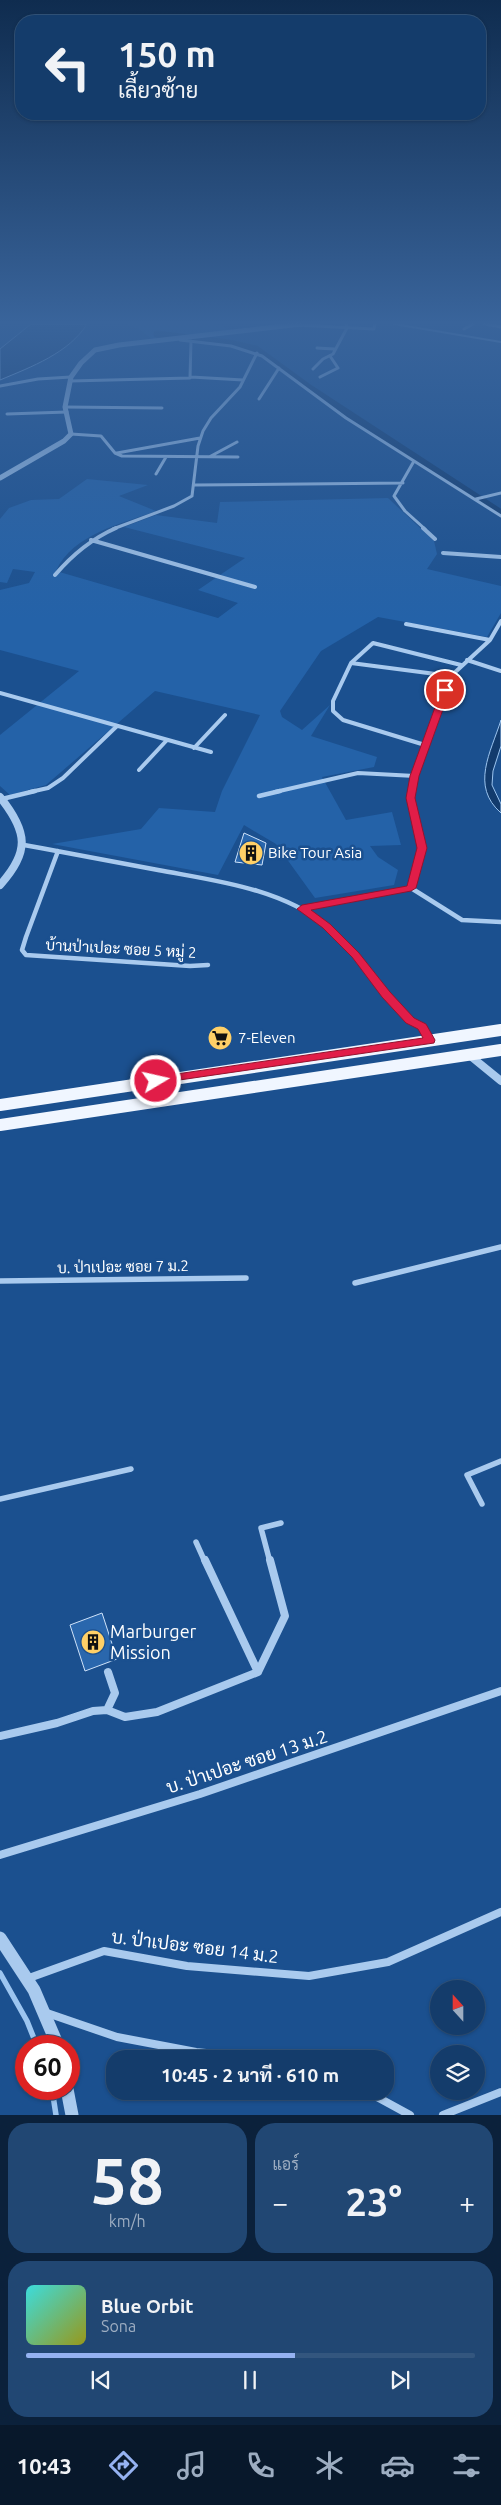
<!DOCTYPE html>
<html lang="th">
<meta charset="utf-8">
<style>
:root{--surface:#143c6b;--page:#214773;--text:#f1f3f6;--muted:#9dadc1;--line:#33567e;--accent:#95b2f1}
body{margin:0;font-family:Ubuntu,Sarabun,sans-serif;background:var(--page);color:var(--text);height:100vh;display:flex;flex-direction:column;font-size:19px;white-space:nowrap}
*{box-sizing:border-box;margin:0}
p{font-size:16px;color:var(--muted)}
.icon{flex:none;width:28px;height:28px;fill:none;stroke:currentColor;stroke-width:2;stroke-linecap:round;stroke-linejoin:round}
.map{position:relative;height:2115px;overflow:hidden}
.drawer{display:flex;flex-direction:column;gap:8px;padding:8px;background:#0b213b;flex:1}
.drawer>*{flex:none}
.top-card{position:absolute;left:15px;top:15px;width:471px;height:105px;border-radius:20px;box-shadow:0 1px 4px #0004,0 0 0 1px var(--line);background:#143c6b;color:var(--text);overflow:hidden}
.needle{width:32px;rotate:339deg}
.controls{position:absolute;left:430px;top:1980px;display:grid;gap:10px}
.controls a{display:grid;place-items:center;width:55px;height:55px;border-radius:50%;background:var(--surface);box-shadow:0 1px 4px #0004,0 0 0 1px var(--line);font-size:25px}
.speed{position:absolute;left:15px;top:2035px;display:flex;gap:10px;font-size:25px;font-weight:700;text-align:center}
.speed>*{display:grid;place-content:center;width:65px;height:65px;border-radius:50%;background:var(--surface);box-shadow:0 1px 4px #0004,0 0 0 1px var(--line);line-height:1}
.speed .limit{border:8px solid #d22;background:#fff;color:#111}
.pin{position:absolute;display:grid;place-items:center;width:42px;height:42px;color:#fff;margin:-21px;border:2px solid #fff;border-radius:50%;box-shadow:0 1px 5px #0007}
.me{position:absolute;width:55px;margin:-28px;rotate:81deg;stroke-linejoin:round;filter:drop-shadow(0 0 4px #0008)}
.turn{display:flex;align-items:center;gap:18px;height:105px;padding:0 20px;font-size:22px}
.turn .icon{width:65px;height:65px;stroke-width:2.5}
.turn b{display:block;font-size:35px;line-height:42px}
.big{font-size:38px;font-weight:700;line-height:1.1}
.drawer .card{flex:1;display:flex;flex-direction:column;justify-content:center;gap:8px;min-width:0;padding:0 18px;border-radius:20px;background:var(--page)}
.drawer .dial{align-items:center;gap:0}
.dial b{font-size:65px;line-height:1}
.song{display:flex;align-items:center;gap:15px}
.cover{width:60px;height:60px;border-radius:8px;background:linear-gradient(135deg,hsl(180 70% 55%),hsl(60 70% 35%))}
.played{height:5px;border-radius:2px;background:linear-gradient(90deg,var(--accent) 60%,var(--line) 60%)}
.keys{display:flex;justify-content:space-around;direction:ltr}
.heat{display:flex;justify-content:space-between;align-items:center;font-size:28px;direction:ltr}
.drawer .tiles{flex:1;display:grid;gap:8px;grid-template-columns:1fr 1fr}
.card:last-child{grid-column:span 2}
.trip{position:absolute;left:106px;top:2050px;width:288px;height:50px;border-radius:20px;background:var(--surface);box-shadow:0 1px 4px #0004,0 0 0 1px var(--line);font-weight:700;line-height:50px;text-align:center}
.tabs{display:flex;height:80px;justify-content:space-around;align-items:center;background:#08182b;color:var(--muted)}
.tabs .icon{width:35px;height:35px}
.tabs .on{color:var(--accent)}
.tabs b{font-size:22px;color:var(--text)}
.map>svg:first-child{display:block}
</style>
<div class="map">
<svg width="501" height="2115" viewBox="0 0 501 2115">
<rect width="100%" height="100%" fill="#1b508f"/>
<!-- green -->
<path fill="#2462a8" d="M 126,324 L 216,324 L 236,332 L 155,341 L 139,329 Z
M 87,479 L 148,485 L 119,496 L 156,511 C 121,524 73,534 56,571 L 218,618 L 238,603 L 198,590 L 245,558 L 124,527 L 156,515 L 217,523 L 220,502 L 388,498 L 434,541 L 437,554 L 427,569 L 501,586 L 501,613 L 487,637 L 378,617 L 321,651 L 280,711 L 282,717 L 302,730 L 330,705 L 311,736 L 377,757 L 374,767 L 322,777 L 346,820 L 392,812 L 401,845 L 370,846 L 378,857 L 398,870 L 394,885 L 315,898 L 276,844 L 244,825 L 218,875 L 52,844 L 141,829 L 159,808 L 215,812 L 222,791 L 260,715 L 155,691 L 46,785 L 10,795 L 0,786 L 0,735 L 79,671 L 0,650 L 0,590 L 29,583 L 35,572 L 13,569 L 7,583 L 0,582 L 0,519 L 9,508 L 31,500 L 59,499 Z"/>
<!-- water -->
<path fill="#123b6d" stroke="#9cc5f0" d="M 31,324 L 87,324 C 69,353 31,367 0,380 L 0,349 Z
M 501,720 L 501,746 L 493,771 L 492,785 L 501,804 L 501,813 C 470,786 491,752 501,720 Z"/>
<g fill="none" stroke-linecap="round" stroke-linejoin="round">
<!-- stream-far1 -->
<path stroke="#9cc5f0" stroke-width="2" d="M 394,324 L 501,342"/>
<!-- stream -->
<path stroke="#9cc5f0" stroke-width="5.5" d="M 0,1973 L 27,2021 L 37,2046
M 52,2089 L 56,2115"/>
<!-- canal -->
<path stroke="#123b6d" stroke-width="7" d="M 157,334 L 229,343 L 256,349 L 311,389 L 501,513"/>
</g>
<!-- building -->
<path fill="#2a67ad" stroke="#cfe3fa" d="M 244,833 L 266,843 L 262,865 L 235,862 Z
M 102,1613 L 117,1659 L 85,1671 L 70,1625 Z"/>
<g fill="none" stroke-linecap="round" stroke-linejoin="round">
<!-- minor-far4 -->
<path stroke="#a9caee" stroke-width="3" d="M 485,324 L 501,327
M 297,325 L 374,329 L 375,324
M 464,329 L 473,324
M 180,340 L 231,346 L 262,356 L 346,418 L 501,516
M 317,348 L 334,349
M 313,369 L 323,359 L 333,354 L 347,328 L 346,324
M 191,377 L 243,380
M 320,377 L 338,368 L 330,356
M 70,381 L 190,378 L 191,341
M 0,386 L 38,379 L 71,377
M 259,399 L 279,368
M 65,407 L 162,408
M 7,414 L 67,412
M 71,434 L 101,436 L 115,453 L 122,456 L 238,457
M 117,453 L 200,438
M 211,456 L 237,442
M 414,461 L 394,496 L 405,511 L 425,529
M 156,474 L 166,457
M 195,485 L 403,483
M 476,499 L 501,493
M 113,529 L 174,506 L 192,496 L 198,446 L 203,431 L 211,418 L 240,387 L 257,353"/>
<!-- minor-far3 -->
<path stroke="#a9caee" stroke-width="4" d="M 423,528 L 435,539
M 91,540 L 255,587
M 443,553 L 501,557
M 55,575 C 73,554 91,539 116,528
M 406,624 L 490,640
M 467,660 L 501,671
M 351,663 L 451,676
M 0,693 L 211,752
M 425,745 L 343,720 L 333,711 L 333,701 L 351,663 L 373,643 L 461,665
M 194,748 L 225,715
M 139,770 L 167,740
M 30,792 L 48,788 L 63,778 L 117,726
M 275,792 L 358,773 L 415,776
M 412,792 L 425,745 L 451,676 L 490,640 L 501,621"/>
<!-- minor-far2 -->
<path stroke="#a9caee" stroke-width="4.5" d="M 259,796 L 280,791
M 2,799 L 35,791
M 24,845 C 69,853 114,862 158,870 C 216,881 279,888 326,925 C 350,944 366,971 386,994 C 400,1011 419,1022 430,1040
M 58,851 L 26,937 L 22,950 L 26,955 L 190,966 L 208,965
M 411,888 L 422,848 L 411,798 L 412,791
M 411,888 L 462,920 L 501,922
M 302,909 L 411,888"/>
<!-- minor-far1 -->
<path stroke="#a9caee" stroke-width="5.5" d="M 0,1281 L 246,1278
M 355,1283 L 501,1247
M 0,1499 L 131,1469
M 482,1504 L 467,1475 L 501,1461
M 196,1542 L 205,1562
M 270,1562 L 261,1528 L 281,1523"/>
<!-- minor -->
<path stroke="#a9caee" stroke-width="8" d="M 205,1560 L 258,1672
M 107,1710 L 115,1693 L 108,1672
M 0,1736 L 57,1723 L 93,1711 L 107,1710 L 125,1717 L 157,1712 L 258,1672 L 285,1616 L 270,1560
M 0,1855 L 200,1794 L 501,1691
M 29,1978 L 104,1951 L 187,1966 L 309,1976 L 388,1962 L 501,1912
M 47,2013 L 117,2037 L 196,2052 L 267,2059
M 366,2091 L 410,2115
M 443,2115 L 501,2092"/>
<!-- tertiary-far2 -->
<path stroke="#a9caee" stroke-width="5" d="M 0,478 L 64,441 L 71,434 L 65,407 L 71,377 L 81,363 L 95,350 L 119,345 L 301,324"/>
<!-- tertiary-far1 -->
<path stroke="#a9caee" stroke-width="8" d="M 0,797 C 28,832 30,852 0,885
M 468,1054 L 501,1081"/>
<!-- tertiary -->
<path stroke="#a9caee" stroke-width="13" d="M 0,1938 L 34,1990 L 58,2046
M 67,2089 L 72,2115"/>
<!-- primary -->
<path stroke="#f0f6ff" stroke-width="12" d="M 0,1105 L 501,1030
M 0,1125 L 501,1050"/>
</g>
<!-- sky -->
<linearGradient id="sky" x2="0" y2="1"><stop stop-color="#0f2c4f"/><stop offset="0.52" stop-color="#39649b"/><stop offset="1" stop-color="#39649b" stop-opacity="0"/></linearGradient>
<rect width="501" height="620" fill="url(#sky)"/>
<!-- route -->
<path fill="#e11d48" stroke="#92132f" d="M 442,688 L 450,690 L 419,776 L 415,798 L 427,848 L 416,888 L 411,891 L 311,910 L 330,924 L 359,953 L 390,992 L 414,1018 L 426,1024 L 435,1040 L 434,1043 L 152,1084 L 152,1078 L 156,1077 L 423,1038 L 418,1029 L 406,1023 L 382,997 L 352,957 L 323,928 L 297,909 L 302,905 L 407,886 L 417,848 L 406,798 L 410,776 Z"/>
<!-- icons -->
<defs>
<symbol id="building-disc" viewBox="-11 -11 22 22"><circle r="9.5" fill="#ffd067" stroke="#1b508f"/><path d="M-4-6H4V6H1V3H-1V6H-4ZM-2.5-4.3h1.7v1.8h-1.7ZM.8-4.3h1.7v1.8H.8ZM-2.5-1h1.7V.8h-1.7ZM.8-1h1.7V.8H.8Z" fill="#111"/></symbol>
<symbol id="supermarket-disc" viewBox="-11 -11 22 22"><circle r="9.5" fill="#ffd067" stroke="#1b508f"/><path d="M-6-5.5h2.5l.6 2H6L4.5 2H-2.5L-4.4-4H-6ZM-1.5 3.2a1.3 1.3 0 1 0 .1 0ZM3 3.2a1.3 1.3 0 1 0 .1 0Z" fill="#111"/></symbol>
</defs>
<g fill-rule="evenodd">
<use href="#building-disc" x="237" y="839" width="28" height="28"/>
<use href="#supermarket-disc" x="206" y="1024" width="28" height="28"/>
<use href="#building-disc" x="79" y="1628" width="28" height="28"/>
</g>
<g text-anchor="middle" stroke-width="5" stroke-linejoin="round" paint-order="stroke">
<!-- poi labels -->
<g font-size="15" fill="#fff" stroke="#1b508f" text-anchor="start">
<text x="268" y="858">Bike Tour Asia</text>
<text x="238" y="1043">7-Eleven</text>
</g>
<!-- street labels -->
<g font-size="15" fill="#fff" stroke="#1b508f">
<text transform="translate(121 949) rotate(3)" y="5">บ้านป่าเปอะ ซอย 5 หมู่ 2</text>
<text transform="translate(123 1267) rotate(-1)" y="5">บ. ป่าเปอะ ซอย 7 ม.2</text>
</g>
<!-- near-poi labels -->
<g font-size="18" fill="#fff" stroke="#1b508f" text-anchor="start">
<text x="110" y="1638">Marburger<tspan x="110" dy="21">Mission</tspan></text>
</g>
<!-- near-street labels -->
<g font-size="18" fill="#fff" stroke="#1b508f">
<text transform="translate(247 1762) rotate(-18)" y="6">บ. ป่าเปอะ ซอย 13 ม.2</text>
<text transform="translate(195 1947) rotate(7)" y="6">บ. ป่าเปอะ ซอย 14 ม.2</text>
</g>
</g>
</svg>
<div class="controls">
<a><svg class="needle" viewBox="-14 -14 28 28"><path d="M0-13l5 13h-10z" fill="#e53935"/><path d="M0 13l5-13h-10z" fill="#9dadc1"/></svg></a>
<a><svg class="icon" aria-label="layers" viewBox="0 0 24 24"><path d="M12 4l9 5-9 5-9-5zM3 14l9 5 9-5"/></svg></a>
</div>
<div class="speed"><div class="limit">60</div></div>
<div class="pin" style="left:445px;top:690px;background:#d93025"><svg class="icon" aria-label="arrive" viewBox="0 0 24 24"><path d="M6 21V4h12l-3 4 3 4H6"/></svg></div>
<svg class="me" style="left:156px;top:1081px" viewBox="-20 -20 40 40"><circle r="17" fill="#e11d48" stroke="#fff" stroke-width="3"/><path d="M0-11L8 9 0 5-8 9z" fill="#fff"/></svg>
<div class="trip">10:45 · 2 นาที · 610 m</div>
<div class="top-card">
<div class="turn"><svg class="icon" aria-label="left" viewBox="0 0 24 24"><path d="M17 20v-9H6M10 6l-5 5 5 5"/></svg><div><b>150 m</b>เลี้ยวซ้าย</div></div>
</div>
</div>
<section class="drawer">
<div class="tiles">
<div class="card dial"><b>58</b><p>km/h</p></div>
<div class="card"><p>แอร์</p>
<div class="heat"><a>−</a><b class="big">23°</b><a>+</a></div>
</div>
<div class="card">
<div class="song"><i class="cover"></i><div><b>Blue Orbit</b><p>Sona</p></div></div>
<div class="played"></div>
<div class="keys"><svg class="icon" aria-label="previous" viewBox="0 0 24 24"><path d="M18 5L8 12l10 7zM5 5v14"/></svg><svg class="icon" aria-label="pause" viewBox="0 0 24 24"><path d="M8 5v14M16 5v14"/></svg><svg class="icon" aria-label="next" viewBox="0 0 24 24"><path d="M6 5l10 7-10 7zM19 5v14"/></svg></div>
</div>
</div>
</section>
<nav class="tabs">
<b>10:43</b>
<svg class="icon on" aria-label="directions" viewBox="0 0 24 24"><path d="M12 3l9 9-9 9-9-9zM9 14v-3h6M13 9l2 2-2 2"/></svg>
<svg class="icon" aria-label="music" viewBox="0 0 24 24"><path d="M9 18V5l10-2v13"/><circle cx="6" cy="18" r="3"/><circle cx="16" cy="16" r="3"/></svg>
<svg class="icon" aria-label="phone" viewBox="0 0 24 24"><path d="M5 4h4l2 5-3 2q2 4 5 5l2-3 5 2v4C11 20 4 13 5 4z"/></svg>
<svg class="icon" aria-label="climate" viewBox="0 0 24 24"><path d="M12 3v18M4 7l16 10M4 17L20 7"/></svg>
<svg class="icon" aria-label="car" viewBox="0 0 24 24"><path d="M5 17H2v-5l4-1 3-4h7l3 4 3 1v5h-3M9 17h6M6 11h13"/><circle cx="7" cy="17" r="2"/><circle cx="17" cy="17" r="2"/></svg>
<svg class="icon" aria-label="filters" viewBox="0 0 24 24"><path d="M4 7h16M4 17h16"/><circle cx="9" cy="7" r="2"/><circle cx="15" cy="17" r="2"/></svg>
</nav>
